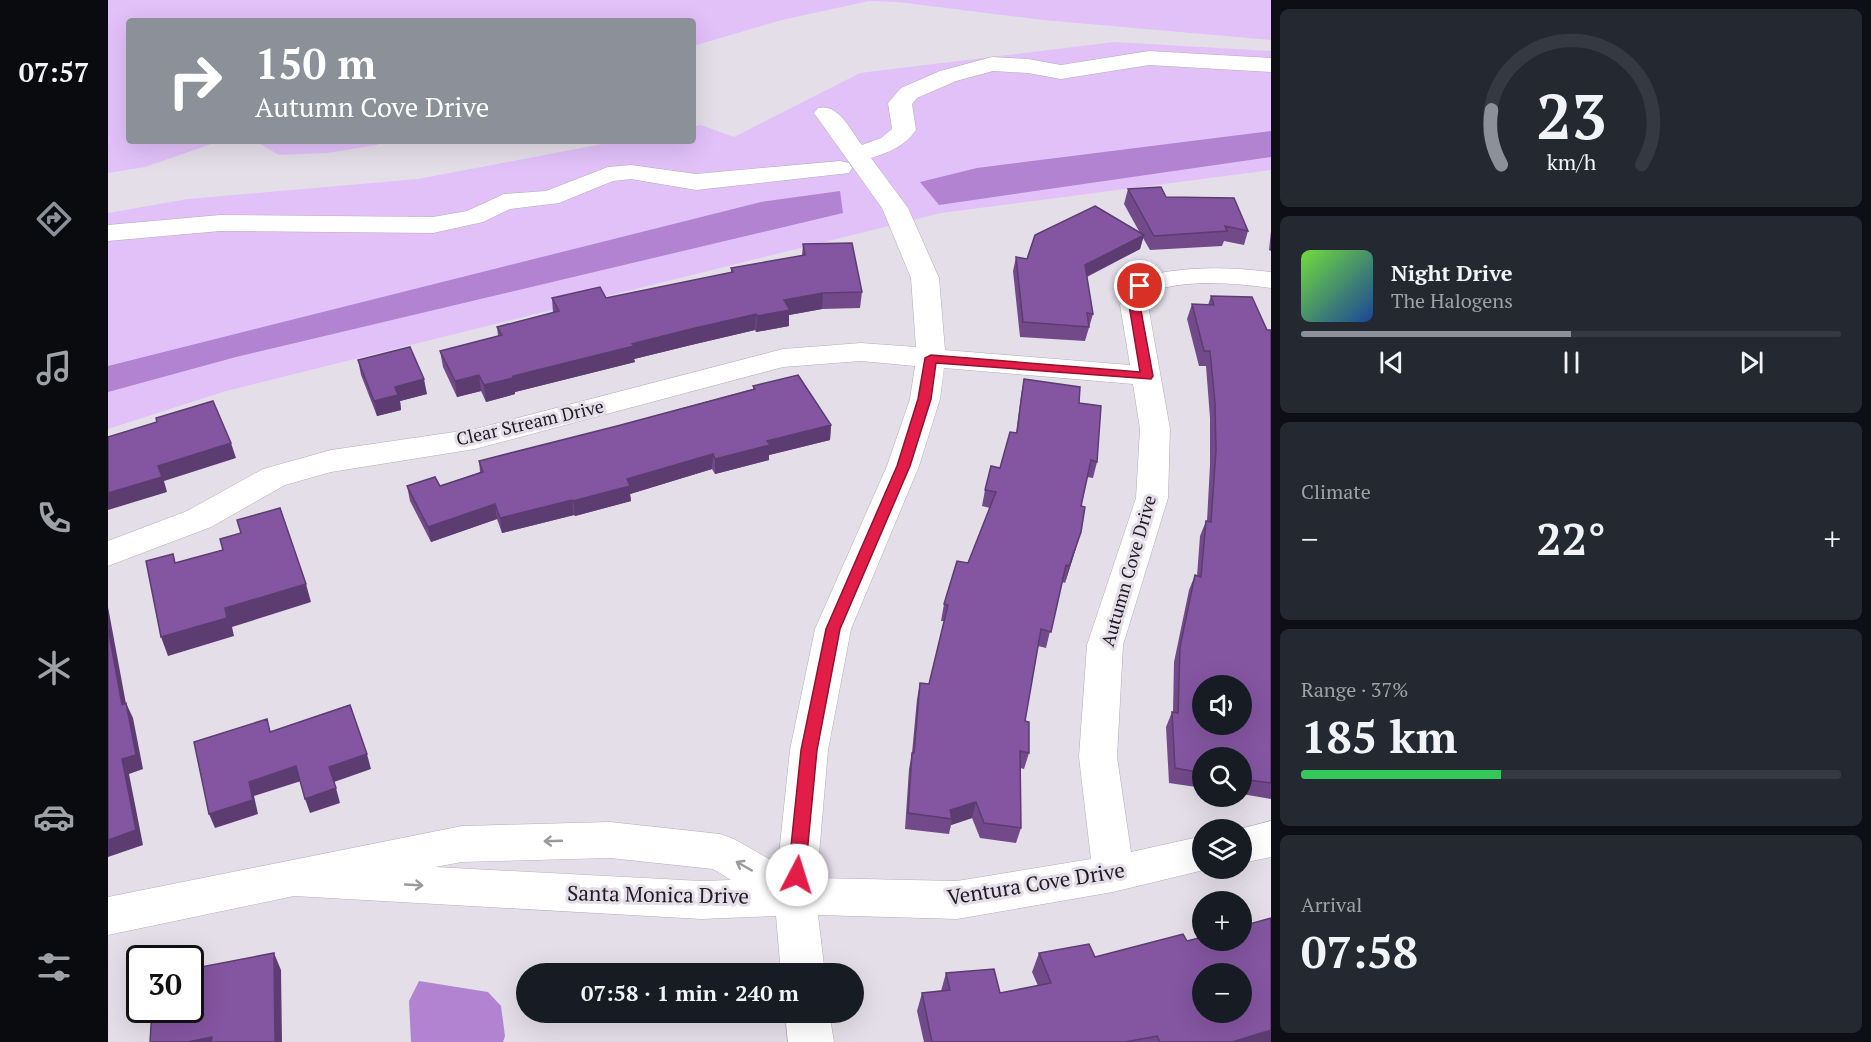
<!DOCTYPE html>
<meta charset="utf-8">
<style>
:root{--surface:#171b24;--page:#242831;--text:#f1f3f6;--muted:#9ea1a6;--line:#363941;--accent:#8c9099}
body{margin:0;font-family:"PT Serif",serif;background:var(--page);color:var(--text);height:100vh;display:flex;flex-direction:column;font-size:22px;white-space:nowrap}
*{box-sizing:border-box;margin:0}
p{font-size:20px;color:var(--muted)}
.icon{flex:none;width:33px;height:33px;fill:none;stroke:currentColor;stroke-width:2;stroke-linecap:round;stroke-linejoin:round}
.map{position:relative;flex:1;overflow:hidden}
.drawer{display:flex;flex-direction:column;gap:9px;padding:9px;background:#0d0f14;width:600px}
.drawer>*{flex:none}
.top-card{position:absolute;left:18px;top:18px;width:570px;height:126px;border-radius:6px;box-shadow:0 6px 24px #0002;background:#8c9099;color:#fff;overflow:hidden}
.fabs{position:absolute;left:1084px;top:675px;display:grid;gap:12px}
.fabs a{display:grid;place-items:center;width:60px;height:60px;border-radius:50%;background:var(--surface);box-shadow:0 6px 24px #0002;font-size:30px}
.speed{position:absolute;left:18px;top:945px;display:flex;gap:12px;font-size:30px;font-weight:700;text-align:center}
.speed>*{display:grid;place-content:center;width:78px;height:78px;border-radius:50%;background:var(--surface);box-shadow:0 6px 24px #0002;line-height:1}
.speed .limit{border:3px solid #111;border-radius:9px;background:#fff;color:#111}
.pin{position:absolute;display:grid;place-items:center;width:51px;height:51px;color:#fff;margin:-26px;border:3px solid #fff;border-radius:50%;box-shadow:0 2px 6px #0007}
.me{position:absolute;width:66px;margin:-33px;rotate:5deg;stroke-linejoin:round;filter:drop-shadow(0 0 4px #0008)}
.turn{display:flex;align-items:center;gap:21px;height:126px;padding:0 30px;font-size:27px}
.turn .icon{width:78px;height:78px;stroke-width:2.5}
.turn b{display:block;font-size:42px;line-height:51px}
.big{font-size:45px;font-weight:600;line-height:1.1}
.drawer .card{flex:1;display:flex;flex-direction:column;justify-content:center;gap:9px;min-width:0;padding:0 21px;border-radius:9px;background:var(--page)}
.drawer .dial{align-items:center;gap:0}
.dial svg{height:156px;overflow:visible;fill:none;stroke:var(--line);stroke-width:7;stroke-linecap:round;text-anchor:middle}
.dial text{fill:var(--text);stroke:none}
.song{display:flex;align-items:center;gap:18px}
.cover{width:72px;height:72px;border-radius:9px;background:linear-gradient(135deg,hsl(100 70% 55%),hsl(220 70% 35%))}
.played{height:6px;border-radius:3px;background:linear-gradient(90deg,var(--accent) 50%,var(--line) 50%)}
.keys{display:flex;justify-content:space-around;direction:ltr}
.heat{display:flex;justify-content:space-between;align-items:center;font-size:33px;direction:ltr}
.charge{height:9px;border-radius:4px;background:linear-gradient(90deg,#34c759 37%,var(--line) 0)}
.trip{position:absolute;left:408px;top:963px;width:348px;height:60px;border-radius:30px;background:var(--surface);box-shadow:0 6px 24px #0002;font-weight:600;line-height:60px;text-align:center}
main{display:flex;flex:1;min-height:0}
.tab-bar{display:flex;flex-direction:column;width:108px;justify-content:space-around;align-items:center;background:#090b0e;color:var(--muted)}
.tab-bar .icon{width:42px;height:42px}
.tab-bar .current{color:var(--accent)}
.tab-bar b{font-size:27px;color:var(--text)}
.map>svg:first-child{display:block}
</style>
<main>
<nav class="tab-bar">
<b>07:57</b>
<svg class="icon current" aria-label="directions" viewBox="0 0 24 24"><path d="M12 3l9 9-9 9-9-9zM9 14v-3h6M13 9l2 2-2 2"/></svg>
<svg class="icon" aria-label="music" viewBox="0 0 24 24"><path d="M9 18V5l10-2v13"/><circle cx="6" cy="18" r="3"/><circle cx="16" cy="16" r="3"/></svg>
<svg class="icon" aria-label="phone" viewBox="0 0 24 24"><path d="M5 4h4l2 5-3 2q2 4 5 5l2-3 5 2v4C11 20 4 13 5 4z"/></svg>
<svg class="icon" aria-label="climate" viewBox="0 0 24 24"><path d="M12 3v18M4 7l16 10M4 17L20 7"/></svg>
<svg class="icon" aria-label="car" viewBox="0 0 24 24"><path d="M5 17H2v-5l4-1 3-4h7l3 4 3 1v5h-3M9 17h6M6 11h13"/><circle cx="7" cy="17" r="2"/><circle cx="17" cy="17" r="2"/></svg>
<svg class="icon" aria-label="filters" viewBox="0 0 24 24"><path d="M4 7h16M4 17h16"/><circle cx="9" cy="7" r="2"/><circle cx="15" cy="17" r="2"/></svg>
</nav>
<div class="map">
<svg width="1163" height="1042" viewBox="0 0 1163 1042">
<rect width="100%" height="100%" fill="#e4dee9"/>
<!-- green -->
<path fill="#e2c1f9" d="M 0,0 L 1163,0 L 1163,40 L 935,20 L 790,2 L 761,1 L 674,20 L 585,46 L 585,21 L 21,21 L 21,141 L 112,141 L 37,167 L 0,173 Z
M 1006,42 L 1163,51 L 1163,170 L 833,213 L 118,391 L 0,429 L 0,213 L 80,199 L 310,179 L 510,141 L 585,141 L 585,127 L 593,125 L 626,137 L 752,73 Z
M 147,141 L 276,141 L 269,145 L 219,153 L 171,155 Z"/>
<!-- water -->
<path fill="#b283d1" d="M 1163,131 L 1163,157 L 831,205 L 812,182 L 869,168 Z
M 732,191 L 735,213 L 128,357 L 0,392 L 0,366 L 653,202 Z
M 311,981 L 380,992 L 393,1006 L 397,1036 L 395,1042 L 303,1042 L 301,1001 Z"/>
<g fill="none" stroke-linecap="round" stroke-linejoin="round">
<defs>
<path id="minor" d="M 1041,51 L 1163,58 L 1163,72 L 1041,65 L 953,79 L 920,73 L 885,71 L 848,81 L 809,98 L 804,104 L 808,130 C 797,146 782,152 763,158 L 800,208 L 831,278 L 837,350 L 1022,365 L 1012,305 L 1022,280 C 1070,266 1114,266 1163,272 L 1163,288 C 1124,283 1083,279 1044,291 L 1040,305 L 1062,429 L 1060,498 L 1015,645 L 1009,757 L 1023,852 L 1095,836 L 1095,868 L 1104,868 L 1005,892 L 849,919 L 710,915 L 717,974 L 673,974 L 668,916 L 593,919 L 186,896 L 0,935 L 0,897 L 354,826 L 502,822 L 612,834 L 626,839 L 670,864 L 682,750 L 707,629 L 779,466 L 802,399 L 807,366 L 753,361 L 675,367 L 367,449 L 223,472 L 177,485 L 103,527 L 0,566 L 0,541 L 79,511 L 155,469 L 223,450 L 367,429 L 675,349 L 753,343 L 808,347 L 803,278 L 774,208 L 706,113 L 710,108 C 731,103 742,130 754,145 L 773,138 L 784,129 L 780,103 L 793,88 L 832,71 L 884,57 L 920,59 L 953,65 ZM 836,368 L 1025,384 L 1032,429 L 1028,498 L 979,645 L 971,757 L 983,859 L 849,881 L 709,878 L 720,750 L 743,629 L 811,466 L 832,399 ZM 502,858 L 605,869 L 623,880 L 593,881 L 327,867 L 354,862 Z
M 732,161 L 741,163 L 744,168 L 741,173 L 588,190 L 523,179 L 505,181 L 451,203 L 402,209 L 375,222 L 325,233 L 112,231 L 0,241 L 0,225 L 112,215 L 325,217 L 359,211 L 396,194 L 438,191 L 500,167 L 523,165 L 588,174 Z
M 1163,821 L 1163,857 L 1134,863 L 1134,830 L 1128,830 Z
M 677,1012 L 721,1012 L 726,1042 L 680,1042 Z"/>
</defs>
<!-- minor casing -->
<use href="#minor" stroke="#b3adb7" stroke-width="1"/>
<!-- minor -->
<use href="#minor" fill="#fff" fill-rule="evenodd"/>
</g>
<!-- wall -->
<path fill="#724a8a" d="M 1020,189 L 1058,197 L 1140,231 L 1136,245 L 1116,241 L 1114,246 L 1042,250 L 1035,238 L 1032,249 L 979,277 L 985,314 L 977,341 L 912,337 L 905,271 L 908,257 L 919,259 L 1032,233 L 1016,204 Z
M 1163,231 L 1163,251 L 1161,250 Z
M 695,244 L 754,292 L 752,308 L 714,309 L 681,315 L 681,326 L 648,332 L 647,330 L 583,345 L 526,359 L 527,362 L 407,392 L 407,394 L 378,402 L 373,391 L 349,397 L 335,367 L 332,351 L 390,336 L 389,327 L 445,313 L 444,298 L 498,298 L 623,273 L 623,268 L 694,256 Z
M 1103,296 L 1159,330 L 1163,330 L 1163,799 L 1134,794 L 1134,758 L 1095,758 L 1095,788 L 1061,783 L 1058,727 L 1064,712 L 1065,712 L 1066,662 L 1081,590 L 1087,575 L 1089,576 L 1092,536 L 1098,521 L 1099,521 L 1102,465 L 1102,418 L 1098,366 L 1091,366 L 1079,319 L 1084,304 L 1100,305 Z
M 250,360 L 319,394 L 292,401 L 293,410 L 269,416 L 253,375 Z
M 916,379 L 971,403 L 989,462 L 985,478 L 979,477 L 973,506 L 968,548 L 957,583 L 954,582 L 938,648 L 930,646 L 917,721 L 921,753 L 916,769 L 912,768 L 913,828 L 908,843 L 872,838 L 864,818 L 843,825 L 841,834 L 797,829 L 801,769 L 804,753 L 809,699 L 812,683 L 821,684 L 836,621 L 833,621 L 836,604 L 860,563 L 882,508 L 874,506 L 877,490 L 892,468 L 908,433 L 913,395 Z
M 645,386 L 723,425 L 722,440 L 661,455 L 661,460 L 607,474 L 604,469 L 522,494 L 523,501 L 467,516 L 466,515 L 394,533 L 389,519 L 323,542 L 302,501 L 299,486 L 332,486 L 372,472 L 371,461 L 509,426 L 645,389 Z
M 1079,941 L 1163,1042 L 816,1042 L 809,1011 L 814,993 L 833,991 L 838,973 L 892,993 L 930,986 L 924,972 L 931,953 L 987,957 Z"/>
<!-- shaded-wall -->
<path fill="#5c3c71" d="M 1036,235 L 1032,249 L 973,279 L 977,265 Z
M 715,293 L 714,309 L 681,315 L 681,326 L 648,332 L 649,316 L 676,300 Z
M 648,314 L 647,330 L 583,345 L 526,359 L 527,362 L 407,392 L 407,394 L 378,402 L 376,385 L 405,376 L 583,329 Z
M 371,375 L 373,391 L 349,397 L 347,381 Z
M 316,379 L 319,394 L 292,401 L 293,410 L 269,416 L 266,401 L 287,387 Z
M 723,425 L 722,440 L 661,455 L 661,460 L 607,474 L 607,459 L 659,441 Z
M 123,443 L 128,458 L 56,481 L 59,492 L 0,510 L 0,493 L 50,466 Z
M 605,454 L 604,469 L 522,494 L 523,501 L 467,516 L 465,501 L 519,479 Z
M 464,500 L 466,515 L 394,533 L 392,518 Z
M 387,504 L 389,519 L 323,542 L 320,527 Z
M 973,532 L 968,548 L 957,583 L 961,566 Z
M 198,584 L 203,602 L 124,627 L 126,636 L 60,656 L 53,637 L 117,608 Z
M 0,607 L 21,720 L 14,705 L 0,628 Z
M 18,703 L 25,718 L 35,769 L 21,774 L 35,845 L 0,857 L 0,840 Z
M 259,754 L 263,769 L 226,782 L 221,767 Z
M 188,766 L 193,781 L 146,796 L 150,814 L 107,828 L 101,814 L 141,782 Z
M 228,788 L 232,803 L 202,813 L 197,799 Z
M 868,802 L 864,818 L 843,825 L 844,819 L 842,810 Z
M 166,953 L 173,970 L 174,1042 L 167,1042 Z
M 1163,1030 L 1163,1042 L 1124,1042 Z
M 104,1037 L 106,1042 L 80,1042 Z"/>
<!-- building -->
<path fill="#8456a1" stroke="#5c3c71" stroke-width="1.5" fill-rule="evenodd" d="M 1053,187 L 1058,197 L 1126,198 L 1140,231 L 1117,226 L 1119,231 L 1046,236 L 1020,189 Z
M 987,206 L 1036,235 L 977,265 L 985,314 L 979,313 L 981,327 L 915,322 L 908,257 L 919,259 L 927,235 Z
M 744,243 L 754,292 L 715,293 L 676,300 L 682,310 L 649,316 L 648,314 L 583,329 L 524,344 L 526,346 L 405,376 L 405,378 L 376,385 L 371,375 L 347,381 L 332,351 L 394,335 L 389,327 L 451,311 L 444,298 L 492,287 L 498,298 L 625,272 L 623,268 L 697,255 L 695,244 Z
M 1103,296 L 1144,297 L 1159,330 L 1163,330 L 1163,783 L 1134,779 L 1134,758 L 1095,758 L 1095,773 L 1067,768 L 1064,712 L 1070,713 L 1072,647 L 1087,575 L 1093,577 L 1098,521 L 1103,522 L 1108,450 L 1107,403 L 1102,351 L 1096,351 L 1084,304 L 1106,305 ZM 1095,686 L 1134,686 L 1134,724 L 1095,724 Z
M 302,347 L 316,379 L 287,387 L 290,395 L 266,401 L 250,360 Z
M 690,375 L 723,425 L 659,441 L 662,445 L 607,459 L 605,454 L 519,479 L 522,486 L 465,501 L 464,500 L 392,518 L 387,504 L 320,527 L 299,486 L 327,477 L 332,486 L 375,472 L 371,461 L 509,426 L 647,389 L 645,386 Z
M 916,379 L 972,387 L 971,403 L 993,406 L 989,462 L 983,460 L 973,506 L 977,507 L 973,532 L 961,566 L 958,565 L 943,632 L 933,629 L 917,721 L 921,722 L 921,753 L 912,751 L 913,828 L 876,823 L 868,802 L 842,810 L 844,819 L 800,813 L 804,753 L 806,753 L 812,683 L 821,684 L 840,605 L 836,604 L 849,561 L 860,563 L 888,492 L 877,490 L 883,466 L 892,468 L 902,432 L 909,433 Z
M 105,401 L 123,443 L 50,466 L 54,477 L 0,493 L 0,437 L 49,422 L 48,418 Z
M 172,508 L 198,584 L 117,608 L 119,618 L 53,637 L 38,561 L 65,554 L 67,563 L 115,550 L 112,539 L 133,533 L 129,520 Z
M 0,628 L 14,705 L 18,703 L 28,755 L 14,759 L 28,830 L 0,840 Z
M 242,705 L 259,754 L 221,767 L 228,788 L 197,799 L 188,766 L 141,782 L 145,800 L 101,814 L 86,742 L 159,719 L 162,732 Z
M 1163,918 L 1163,1030 L 1124,1042 L 1052,1042 L 1049,1036 L 1017,1042 L 824,1042 L 814,993 L 842,990 L 838,973 L 886,969 L 892,993 L 943,983 L 931,953 L 981,944 L 987,957 L 1075,934 L 1079,941 L 1095,937 L 1095,940 L 1134,940 L 1134,926 ZM 1095,974 L 1134,974 L 1134,1012 L 1095,1012 Z
M 166,953 L 167,1042 L 103,1042 L 104,1037 L 80,1042 L 42,1042 L 44,1010 L 82,1010 L 82,969 Z"/>
<!-- one-way arrows -->
<defs><path id="oneway-shaft" d="M-6 0H5M1.5-3L5.5 0L1.5 3" fill="none" stroke-width="1.6" stroke-linecap="round" stroke-linejoin="round" transform="scale(1.5)"/></defs>
<g stroke="#9a999b">
<use href="#oneway-shaft" transform="translate(445 841) rotate(178)"/>
<use href="#oneway-shaft" transform="translate(636 866) rotate(-150)"/>
<use href="#oneway-shaft" transform="translate(306 885) rotate(3)"/>
</g>
<!-- route -->
<path fill="#e11d48" stroke="#92132f" stroke-width="1.5" d="M 1032,282 L 1038,286 L 1032,305 L 1045,376 L 1043,379 L 828,363 L 823,399 L 802,466 L 732,629 L 709,750 L 697,875 L 695,880 L 689,882 L 683,880 L 680,875 L 693,750 L 718,629 L 789,466 L 810,399 L 817,358 L 823,355 L 1032,372 L 1021,305 L 1026,286 Z"/>
<g text-anchor="middle" stroke-width="6" stroke-linejoin="round" paint-order="stroke">
<!-- street labels -->
<g font-size="18" fill="#1e1c20" stroke="#e4dee9">
<text transform="translate(422 423) rotate(-13)" y="6">Clear Stream Drive</text>
<text transform="translate(1021 571) rotate(-74)" y="6">Autumn Cove Drive</text>
</g>
<!-- near-street labels -->
<g font-size="21" fill="#1e1c20" stroke="#e4dee9">
<text transform="translate(928 884) rotate(-9)" y="7">Ventura Cove Drive</text>
<text transform="translate(550 895) rotate(1)" y="7">Santa Monica Drive</text>
</g>
</g>
</svg>
<div class="fabs">
<a><svg class="icon" aria-label="sound" viewBox="0 0 24 24"><path d="M4 9h4l5-4v14l-5-4H4zM17 9q2 3 0 6"/></svg></a>
<a><svg class="icon" aria-label="search" viewBox="0 0 24 24"><circle cx="10" cy="10" r="6"/><path d="M15 15l6 6"/></svg></a>
<a><svg class="icon" aria-label="layers" viewBox="0 0 24 24"><path d="M12 4l9 5-9 5-9-5zM3 14l9 5 9-5"/></svg></a>
<a>+</a>
<a>−</a>
</div>
<div class="speed"><div class="limit">30</div></div>
<div class="pin" style="left:1032px;top:286px;background:#d93025"><svg class="icon" aria-label="arrive" viewBox="0 0 24 24"><path d="M6 21V4h12l-3 4 3 4H6"/></svg></div>
<svg class="me" style="left:689px;top:875px" viewBox="-20 -20 40 40"><circle r="19" fill="#fff"/><path d="M0-13L10 11 0 6-10 11z" fill="#e11d48"/></svg>
<div class="trip">07:58 · 1 min · 240 m</div>
<div class="top-card">
<div class="turn"><svg class="icon" aria-label="right" viewBox="0 0 24 24"><path d="M7 20v-9h11M14 6l5 5-5 5"/></svg><div><b>150 m</b>Autumn Cove Drive</div></div>
</div>
</div>
<section class="drawer">
<div class="card dial"><svg viewBox="0 0 100 80">
<path d="M14 69A42 42 0 1 1 86 69"/>
<path d="M14 69A42 42 0 0 1 9 41" stroke="#8c9099"/>
<text x="50" y="56" font-size="32" font-weight="700">23</text>
<text x="50" y="72" font-size="11">km/h</text>
</svg></div>
<div class="card">
<div class="song"><i class="cover"></i><div><b>Night Drive</b><p>The Halogens</p></div></div>
<div class="played"></div>
<div class="keys"><svg class="icon" aria-label="previous" viewBox="0 0 24 24"><path d="M18 5L8 12l10 7zM5 5v14"/></svg><svg class="icon" aria-label="pause" viewBox="0 0 24 24"><path d="M8 5v14M16 5v14"/></svg><svg class="icon" aria-label="next" viewBox="0 0 24 24"><path d="M6 5l10 7-10 7zM19 5v14"/></svg></div>
</div>
<div class="card"><p>Climate</p>
<div class="heat"><a>−</a><b class="big">22°</b><a>+</a></div>
</div>
<div class="card"><p>Range · 37%</p><b class="big">185 km</b><div class="charge"></div></div>
<div class="card"><p>Arrival</p><b class="big">07:58</b></div>
</section>
</main>
